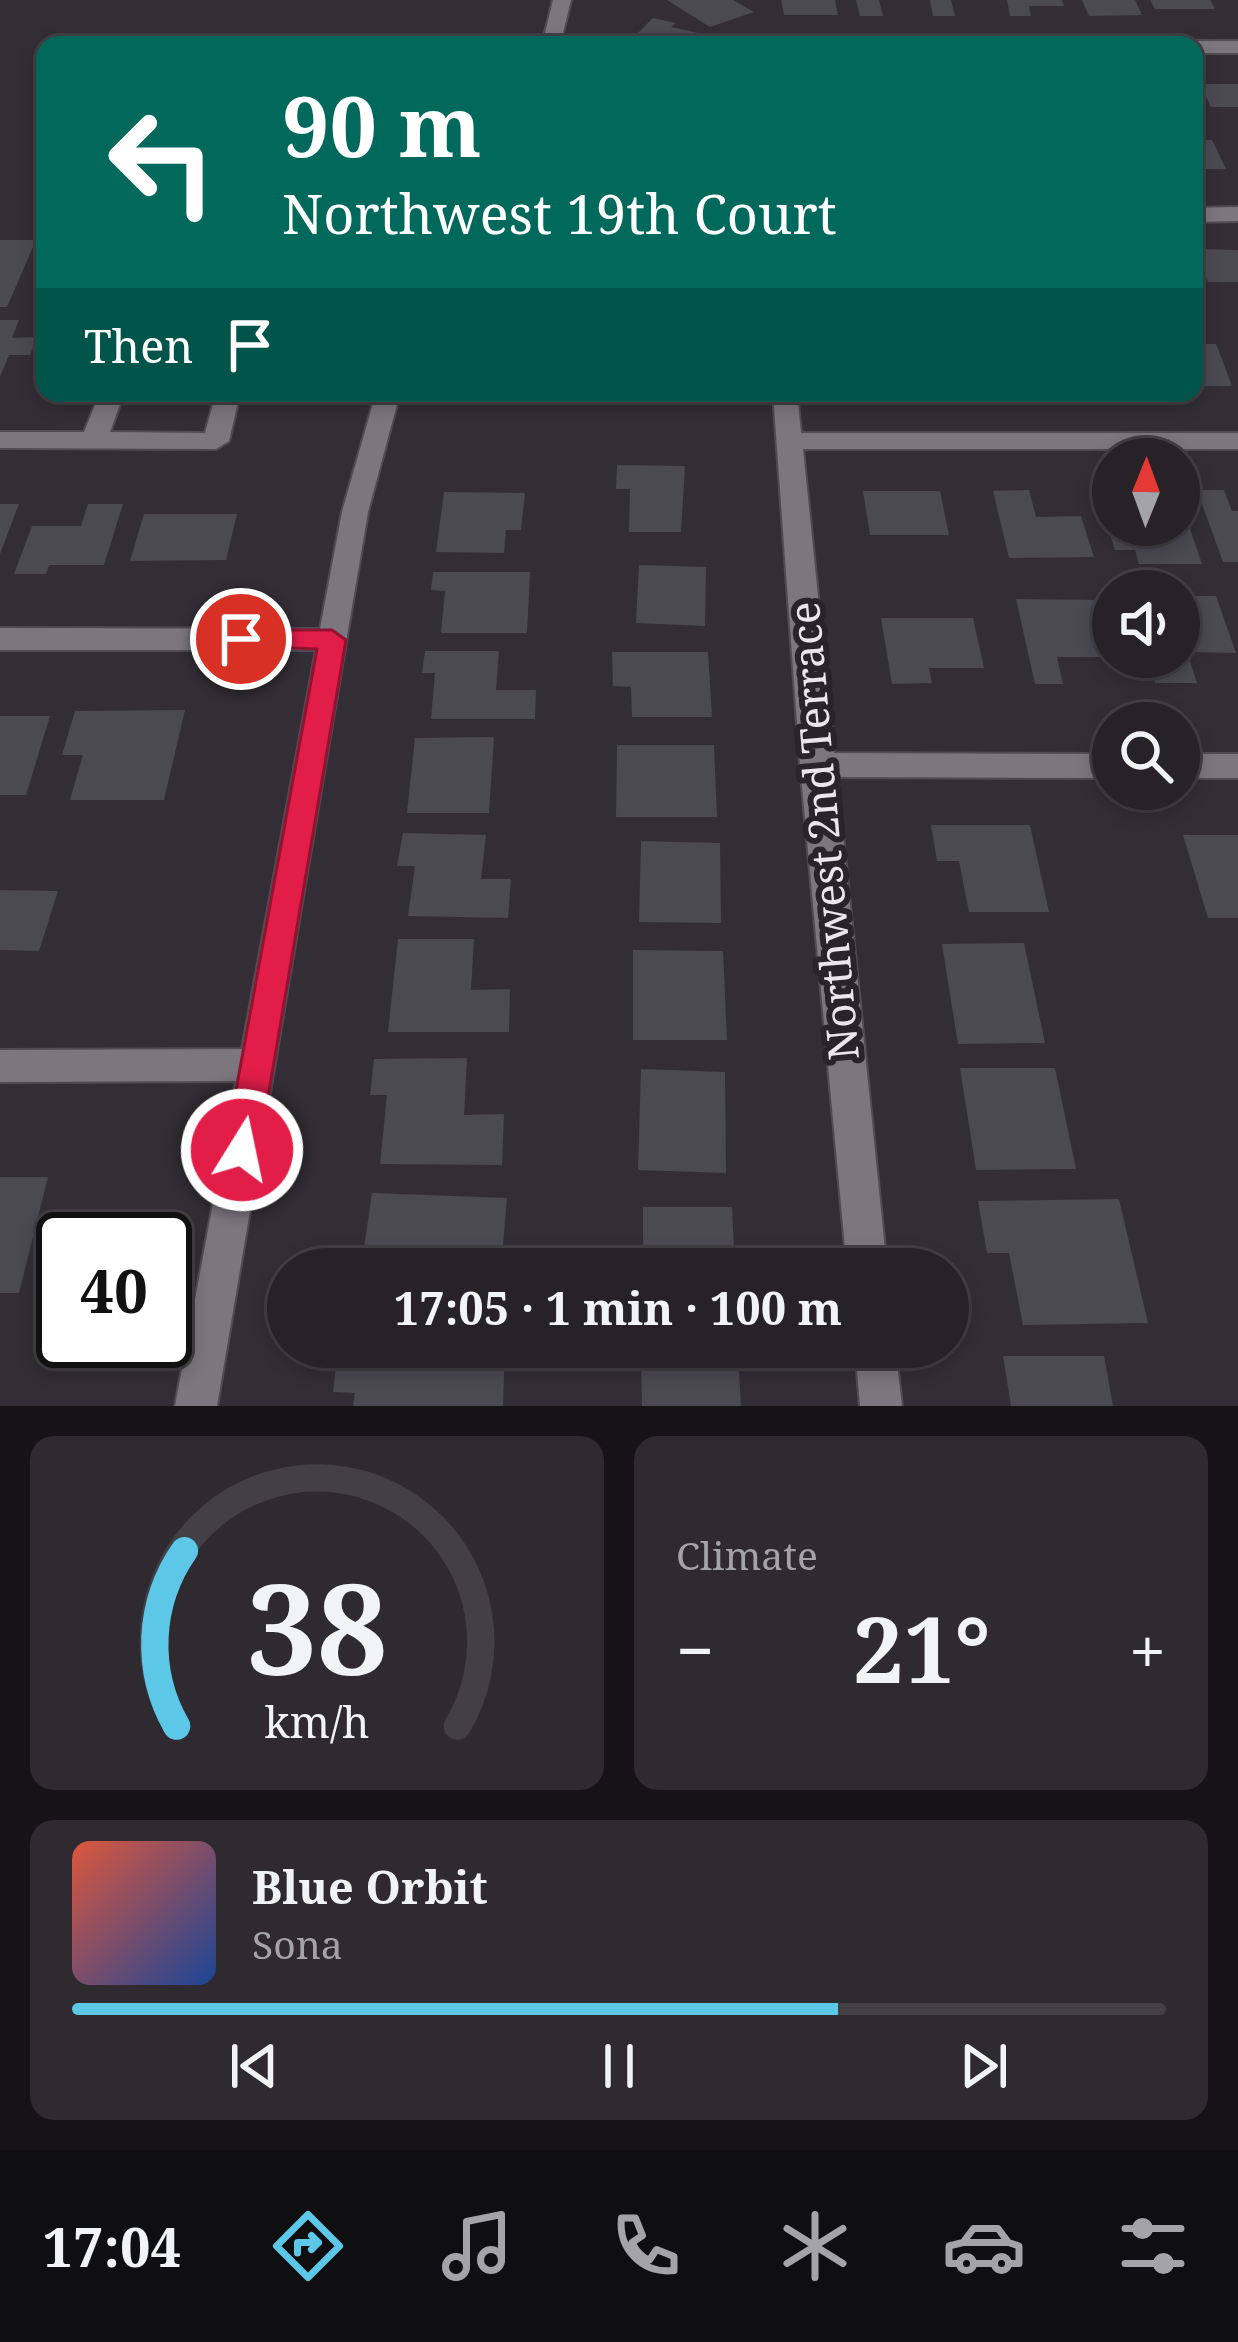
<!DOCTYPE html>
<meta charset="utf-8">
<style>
:root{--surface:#262228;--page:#2e2a30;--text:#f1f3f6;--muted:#a4a4a8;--line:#423f45;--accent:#5cc7e7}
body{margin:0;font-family:"Noto Serif",serif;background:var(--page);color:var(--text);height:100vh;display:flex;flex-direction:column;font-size:45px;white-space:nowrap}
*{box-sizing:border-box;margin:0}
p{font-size:39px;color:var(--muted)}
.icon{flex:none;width:66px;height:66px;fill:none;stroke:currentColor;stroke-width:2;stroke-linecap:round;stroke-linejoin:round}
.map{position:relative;height:1406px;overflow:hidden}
.panel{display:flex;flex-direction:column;gap:30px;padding:30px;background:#151316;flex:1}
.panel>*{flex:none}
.guide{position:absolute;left:36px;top:36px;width:1167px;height:366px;border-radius:24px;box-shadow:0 6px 18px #0003,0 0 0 3px var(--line);background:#00695c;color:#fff;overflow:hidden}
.needle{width:78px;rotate:1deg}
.tools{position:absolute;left:1092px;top:438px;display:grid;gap:24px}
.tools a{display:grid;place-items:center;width:108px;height:108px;border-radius:50%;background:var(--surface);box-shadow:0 6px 18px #0003,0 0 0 3px var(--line);font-size:60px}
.speed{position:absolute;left:36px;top:1212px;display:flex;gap:24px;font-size:60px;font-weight:700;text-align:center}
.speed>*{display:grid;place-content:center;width:156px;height:156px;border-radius:50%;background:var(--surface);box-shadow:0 6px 18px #0003,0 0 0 3px var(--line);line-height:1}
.speed .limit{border:6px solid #111;border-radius:18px;background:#fff;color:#111}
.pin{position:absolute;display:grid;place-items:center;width:102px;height:102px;color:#fff;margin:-51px;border:6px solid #fff;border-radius:50%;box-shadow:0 3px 12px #0007}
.me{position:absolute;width:132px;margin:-66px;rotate:10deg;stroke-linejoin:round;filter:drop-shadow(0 0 9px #0008)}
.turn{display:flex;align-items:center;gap:42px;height:252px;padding:0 48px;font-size:54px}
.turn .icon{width:156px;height:156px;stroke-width:2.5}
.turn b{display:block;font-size:84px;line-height:102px}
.then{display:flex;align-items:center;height:114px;padding:0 48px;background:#0003;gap:24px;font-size:45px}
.big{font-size:90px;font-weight:700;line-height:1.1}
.panel .card{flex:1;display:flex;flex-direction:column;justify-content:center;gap:18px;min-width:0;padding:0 42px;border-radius:24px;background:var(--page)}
.panel .dial{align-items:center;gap:0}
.dial svg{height:312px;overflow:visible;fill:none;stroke:var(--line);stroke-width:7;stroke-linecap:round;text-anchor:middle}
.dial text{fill:var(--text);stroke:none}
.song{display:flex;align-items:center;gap:36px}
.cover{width:144px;height:144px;border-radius:18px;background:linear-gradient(135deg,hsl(10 70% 55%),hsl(220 70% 35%))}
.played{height:12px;border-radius:6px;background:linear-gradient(90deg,var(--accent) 70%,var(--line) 70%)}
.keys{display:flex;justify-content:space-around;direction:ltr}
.heat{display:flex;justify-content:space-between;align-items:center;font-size:66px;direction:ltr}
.panel .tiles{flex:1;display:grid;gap:30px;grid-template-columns:1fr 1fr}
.card:last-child{grid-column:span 2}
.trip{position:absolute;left:267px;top:1248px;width:702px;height:120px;border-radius:60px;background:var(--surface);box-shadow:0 6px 18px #0003,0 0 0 3px var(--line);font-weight:700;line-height:120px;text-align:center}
.tab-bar{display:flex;height:192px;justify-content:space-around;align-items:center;background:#0f0e10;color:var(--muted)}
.tab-bar .icon{width:84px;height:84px}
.tab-bar .on{color:var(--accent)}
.tab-bar b{font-size:54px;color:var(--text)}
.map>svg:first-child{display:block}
</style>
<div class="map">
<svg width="1238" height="1406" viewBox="0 0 1238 1406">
<rect width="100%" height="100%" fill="#332e36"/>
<!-- building -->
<path fill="#4b4952" d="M 667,0 L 733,0 L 754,12 L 710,27 Z
M 781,0 L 835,0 L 838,15 L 784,15 Z
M 856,0 L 879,0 L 883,16 L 860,16 Z
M 930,0 L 951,0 L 955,16 L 933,16 Z
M 1007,0 L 1062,0 L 1064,6 L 1029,6 L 1031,16 L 1010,16 Z
M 1082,0 L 1135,0 L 1142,15 L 1089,16 Z
M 1150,0 L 1210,0 L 1215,9 L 1155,9 Z
M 653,18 L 676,23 L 671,27 L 707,35 L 698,45 L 626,45 Z
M 1200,84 L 1238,84 L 1238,107 L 1211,107 Z
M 1194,140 L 1212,140 L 1226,169 L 1194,169 Z
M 0,240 L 36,240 L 7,307 L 0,307 Z
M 1196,249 L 1238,250 L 1238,282 L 1208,282 Z
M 0,320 L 19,320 L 12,338 L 37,337 L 30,355 L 9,355 L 0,377 Z
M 1194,344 L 1216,344 L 1232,386 L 1194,386 Z
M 617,465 L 685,466 L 681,532 L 629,532 L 630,489 L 616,489 Z
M 1029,490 L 1036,517 L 1081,516 L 1094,557 L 1009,558 L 993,491 Z
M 1096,490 L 1113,490 L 1113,525 L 1179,525 L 1179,511 L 1184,511 L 1202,564 L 1139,564 L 1135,550 L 1115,550 Z
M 1197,490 L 1224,490 L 1232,511 L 1238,511 L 1238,562 L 1223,562 Z
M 863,491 L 940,491 L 949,535 L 870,535 Z
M 444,492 L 525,493 L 521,530 L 506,530 L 504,553 L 436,552 Z
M 0,504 L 19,504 L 0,554 Z
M 88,504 L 123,504 L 104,565 L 49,565 L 46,574 L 14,574 L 32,526 L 81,526 Z
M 144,514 L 237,514 L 226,560 L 130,561 Z
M 639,565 L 706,567 L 705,626 L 636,623 Z
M 433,572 L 530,572 L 527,633 L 441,633 L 445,591 L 431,590 Z
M 1179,596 L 1216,596 L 1236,653 L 1187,652 L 1197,683 L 1155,683 L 1147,657 L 1179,657 Z
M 1016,599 L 1102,600 L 1113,657 L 1057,657 L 1063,684 L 1035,684 Z
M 881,618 L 973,618 L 984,668 L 929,668 L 932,683 L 892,684 Z
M 425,651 L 499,651 L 496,690 L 536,690 L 535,719 L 431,719 L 435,673 L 422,673 Z
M 612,652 L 708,652 L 712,717 L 632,717 L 631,687 L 613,686 Z
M 185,710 L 164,800 L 70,800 L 83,755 L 62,755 L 75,711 Z
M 0,716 L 50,716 L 26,795 L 0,795 Z
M 494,737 L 489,813 L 407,813 L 415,738 Z
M 617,745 L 714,745 L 717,817 L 616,817 Z
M 931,825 L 1030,825 L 1049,912 L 969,912 L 959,861 L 937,861 Z
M 403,833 L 486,835 L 481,879 L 511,879 L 508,918 L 408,916 L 415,866 L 397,866 Z
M 1183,835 L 1238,835 L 1238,918 L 1208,918 Z
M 641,841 L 720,843 L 721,923 L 639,922 Z
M 0,890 L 58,891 L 39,951 L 0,950 Z
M 398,939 L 474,939 L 471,990 L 510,989 L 509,1032 L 388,1032 Z
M 1024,943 L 1045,1043 L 958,1044 L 942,944 Z
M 633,950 L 723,951 L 727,1040 L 633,1040 Z
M 467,1058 L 464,1115 L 504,1114 L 502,1165 L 380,1164 L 387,1095 L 370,1095 L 374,1059 Z
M 960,1068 L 1055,1068 L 1076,1169 L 976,1170 Z
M 641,1069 L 725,1072 L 726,1173 L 638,1170 Z
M 0,1177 L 48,1177 L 19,1293 L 0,1293 Z
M 372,1193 L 507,1198 L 501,1269 L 361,1269 Z
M 1119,1199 L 1148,1323 L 1023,1325 L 1009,1253 L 987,1253 L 978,1201 Z
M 643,1207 L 732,1207 L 735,1269 L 643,1269 Z
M 338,1347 L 505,1347 L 503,1406 L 353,1406 L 355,1393 L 333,1392 Z
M 1003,1356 L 1104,1356 L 1113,1406 L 1011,1406 Z
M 641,1357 L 738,1357 L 741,1406 L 642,1406 Z"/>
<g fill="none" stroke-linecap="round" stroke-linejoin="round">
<defs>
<path id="minor" d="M 553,0 L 571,0 L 560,45 L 542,45 Z
M 1194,41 L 1238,41 L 1238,53 L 1194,53 L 1194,45 L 1186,45 Z
M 1238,207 L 1238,221 L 1194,222 L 1194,208 Z
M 100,393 L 124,393 L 110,432 L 205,433 L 216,393 L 240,393 L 229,441 L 216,449 L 0,448 L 0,432 L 84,432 Z
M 376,393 L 400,393 L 368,512 L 217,1406 L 175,1406 L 236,1081 L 0,1082 L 0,1050 L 242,1049 L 316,650 L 0,650 L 0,628 L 320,629 L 342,512 Z
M 773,393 L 797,393 L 801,433 L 1238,433 L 1238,449 L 803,449 L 834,753 L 1113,754 L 1113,778 L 837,777 L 887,1269 L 847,1269 L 800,765 Z
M 1179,754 L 1238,754 L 1238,778 L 1179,778 Z
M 855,1347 L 895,1347 L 902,1406 L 860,1406 Z"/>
</defs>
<!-- minor casing -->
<use href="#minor" stroke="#514c53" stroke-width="4"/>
<!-- minor -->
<use href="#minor" fill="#7c767f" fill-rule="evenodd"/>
</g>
<!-- route -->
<path fill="#e11d48" stroke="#92132f" stroke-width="3" d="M 241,630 L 332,630 L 346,640 L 259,1150 L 254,1162 L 242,1166 L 230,1162 L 225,1150 L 317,649 L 232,646 L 228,639 Z"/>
<g text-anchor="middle" stroke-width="12" stroke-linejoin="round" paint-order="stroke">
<!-- street labels -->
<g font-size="42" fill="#eae7ec" stroke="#29242c">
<text transform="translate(824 831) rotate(-95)" y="15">Northwest 2nd Terrace</text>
</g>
</g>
</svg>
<div class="tools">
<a><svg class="needle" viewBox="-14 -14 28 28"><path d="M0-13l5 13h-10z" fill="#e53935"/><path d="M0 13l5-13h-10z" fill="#a4a4a8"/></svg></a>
<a><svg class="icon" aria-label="sound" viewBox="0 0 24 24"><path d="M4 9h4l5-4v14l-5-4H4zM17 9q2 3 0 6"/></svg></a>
<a><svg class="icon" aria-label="search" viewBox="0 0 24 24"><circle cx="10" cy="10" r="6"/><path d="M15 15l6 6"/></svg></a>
</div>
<div class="speed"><div class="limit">40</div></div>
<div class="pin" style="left:241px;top:639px;background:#d93025"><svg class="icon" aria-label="arrive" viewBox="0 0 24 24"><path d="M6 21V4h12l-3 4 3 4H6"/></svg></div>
<svg class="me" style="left:242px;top:1150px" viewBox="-20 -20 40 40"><circle r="17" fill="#e11d48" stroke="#fff" stroke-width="3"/><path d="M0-11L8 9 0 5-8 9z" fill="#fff"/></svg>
<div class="trip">17:05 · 1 min · 100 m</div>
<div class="guide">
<div class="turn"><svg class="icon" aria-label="left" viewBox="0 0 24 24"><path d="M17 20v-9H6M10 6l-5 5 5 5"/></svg><div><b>90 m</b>Northwest 19th Court</div></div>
<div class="then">Then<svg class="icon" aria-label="arrive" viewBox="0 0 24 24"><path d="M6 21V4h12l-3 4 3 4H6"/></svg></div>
</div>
</div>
<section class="panel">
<div class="tiles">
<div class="card dial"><svg viewBox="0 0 100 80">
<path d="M14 69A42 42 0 1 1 86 69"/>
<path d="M14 69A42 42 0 0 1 16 24" stroke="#5cc7e7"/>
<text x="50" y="56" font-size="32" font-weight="700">38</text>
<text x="50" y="72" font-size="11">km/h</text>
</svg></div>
<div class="card"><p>Climate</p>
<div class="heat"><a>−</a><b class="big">21°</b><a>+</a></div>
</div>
<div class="card">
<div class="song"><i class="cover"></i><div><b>Blue Orbit</b><p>Sona</p></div></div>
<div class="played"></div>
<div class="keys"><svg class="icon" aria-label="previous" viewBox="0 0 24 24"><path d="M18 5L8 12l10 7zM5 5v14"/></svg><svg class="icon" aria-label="pause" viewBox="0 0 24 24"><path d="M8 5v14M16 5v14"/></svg><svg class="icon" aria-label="next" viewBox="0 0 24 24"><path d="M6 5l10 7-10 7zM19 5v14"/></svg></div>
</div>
</div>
</section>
<nav class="tab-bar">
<b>17:04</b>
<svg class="icon on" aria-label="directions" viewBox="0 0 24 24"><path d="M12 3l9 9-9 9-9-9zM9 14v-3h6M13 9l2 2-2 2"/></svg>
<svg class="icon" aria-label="music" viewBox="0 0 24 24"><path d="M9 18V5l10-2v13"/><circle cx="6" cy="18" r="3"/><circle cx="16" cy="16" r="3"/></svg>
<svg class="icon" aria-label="phone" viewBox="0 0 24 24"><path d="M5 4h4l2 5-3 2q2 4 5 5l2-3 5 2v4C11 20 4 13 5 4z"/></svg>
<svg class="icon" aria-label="climate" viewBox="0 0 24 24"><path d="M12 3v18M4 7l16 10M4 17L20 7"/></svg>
<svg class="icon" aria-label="car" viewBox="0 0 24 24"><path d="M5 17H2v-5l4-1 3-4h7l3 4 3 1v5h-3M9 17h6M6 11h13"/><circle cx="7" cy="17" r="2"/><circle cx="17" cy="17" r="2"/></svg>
<svg class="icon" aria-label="filters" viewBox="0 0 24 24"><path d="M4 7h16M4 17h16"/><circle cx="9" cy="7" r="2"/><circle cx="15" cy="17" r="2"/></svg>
</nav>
